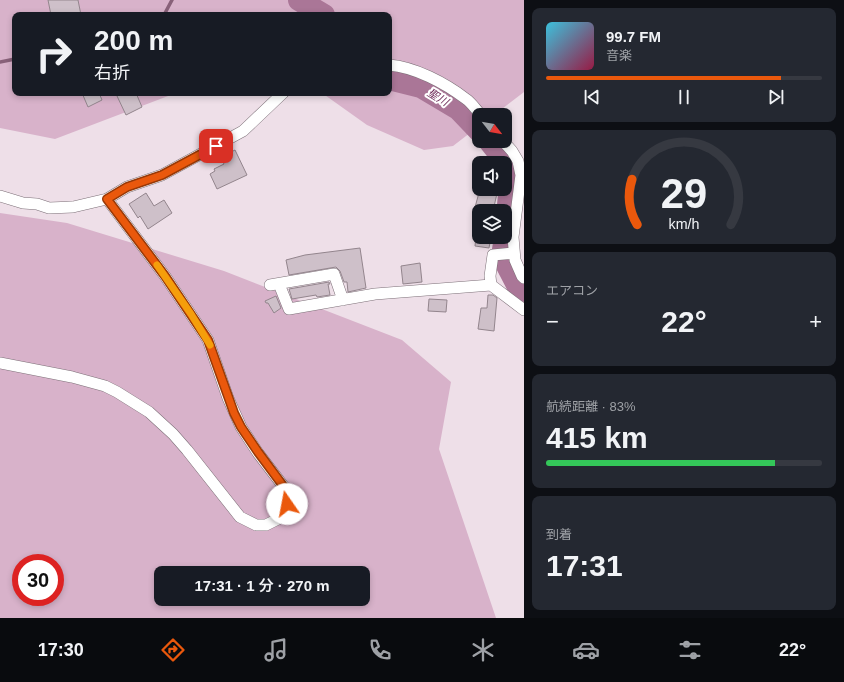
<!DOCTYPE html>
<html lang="ja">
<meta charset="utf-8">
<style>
:root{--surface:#171b24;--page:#242831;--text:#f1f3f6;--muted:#9ea1a6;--line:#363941;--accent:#ea580c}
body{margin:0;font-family:Helvetica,"Noto Sans JP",sans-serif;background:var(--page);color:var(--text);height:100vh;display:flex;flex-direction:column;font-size:15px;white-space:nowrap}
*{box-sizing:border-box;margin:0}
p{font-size:13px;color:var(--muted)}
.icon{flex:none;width:22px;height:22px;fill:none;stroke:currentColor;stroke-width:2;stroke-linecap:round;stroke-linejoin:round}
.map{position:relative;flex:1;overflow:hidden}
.side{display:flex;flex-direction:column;gap:8px;padding:8px;background:#0d0f14;width:320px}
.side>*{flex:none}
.guide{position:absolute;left:12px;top:12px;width:380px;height:84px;border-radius:8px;box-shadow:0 2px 6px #0003;background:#171b24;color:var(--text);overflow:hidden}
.needle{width:26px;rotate:121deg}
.buttons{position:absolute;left:472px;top:108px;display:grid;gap:8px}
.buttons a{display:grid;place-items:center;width:40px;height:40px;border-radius:8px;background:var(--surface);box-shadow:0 2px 6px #0003;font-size:20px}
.speed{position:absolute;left:12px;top:554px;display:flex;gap:8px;font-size:20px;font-weight:700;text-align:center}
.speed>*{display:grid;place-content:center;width:52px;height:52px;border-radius:50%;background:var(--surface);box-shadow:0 2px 6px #0003;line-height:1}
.speed .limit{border:6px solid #d22;background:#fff;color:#111}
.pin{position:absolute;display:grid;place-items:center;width:34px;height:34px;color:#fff;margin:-17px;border-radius:8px;box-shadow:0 2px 6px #0006}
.me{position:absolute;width:44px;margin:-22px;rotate:348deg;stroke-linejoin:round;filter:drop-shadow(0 0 3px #0008)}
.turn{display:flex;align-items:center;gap:14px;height:84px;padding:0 16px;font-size:18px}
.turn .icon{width:52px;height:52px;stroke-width:2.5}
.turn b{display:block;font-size:28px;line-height:34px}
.big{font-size:30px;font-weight:600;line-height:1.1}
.side .tile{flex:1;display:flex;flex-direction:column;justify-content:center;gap:6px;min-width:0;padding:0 14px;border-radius:8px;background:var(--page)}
.side .dial{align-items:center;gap:0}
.dial svg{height:104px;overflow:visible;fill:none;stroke:var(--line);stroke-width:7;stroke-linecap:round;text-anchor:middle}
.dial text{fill:var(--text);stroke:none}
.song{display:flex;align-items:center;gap:12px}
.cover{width:48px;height:48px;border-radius:6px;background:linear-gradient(135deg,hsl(190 70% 55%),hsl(340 70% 35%))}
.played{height:4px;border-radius:2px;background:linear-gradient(90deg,var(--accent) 85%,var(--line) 85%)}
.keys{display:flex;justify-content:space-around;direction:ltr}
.heat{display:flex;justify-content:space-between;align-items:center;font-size:22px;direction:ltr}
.charge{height:6px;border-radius:3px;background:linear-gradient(90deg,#34c759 83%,var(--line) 0)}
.trip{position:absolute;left:154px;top:566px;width:216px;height:40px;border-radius:8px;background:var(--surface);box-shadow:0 2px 6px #0003;font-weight:600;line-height:40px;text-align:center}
.tabs{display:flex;height:64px;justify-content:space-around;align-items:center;background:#090b0e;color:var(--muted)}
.tabs .icon{width:28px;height:28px}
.tabs .on{color:var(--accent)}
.tabs b{font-size:18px;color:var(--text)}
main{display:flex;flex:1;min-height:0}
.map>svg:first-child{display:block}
</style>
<main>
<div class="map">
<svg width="524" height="618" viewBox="0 0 524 618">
<rect width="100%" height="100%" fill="#eedfe8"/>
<!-- green -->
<path fill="#d8b2ca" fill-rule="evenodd" d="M 0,0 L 524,0 L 524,92 L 494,115 L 479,115 L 479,126 L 453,146 L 424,150 L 367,125 L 322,93 L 389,93 L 389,15 L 15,15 L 15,93 L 176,93 L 55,139 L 0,128 Z
M 0,213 L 67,223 L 224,271 L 402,340 L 451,382 L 439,449 L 496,618 L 0,618 ZM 21,563 L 55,563 L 55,597 L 21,597 ZM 161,573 L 363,573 L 363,599 L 161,599 Z"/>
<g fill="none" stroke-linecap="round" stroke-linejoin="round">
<!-- stream -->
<path stroke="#886179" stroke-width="3.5" d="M 164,15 L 172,0
M 0,62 L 15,59"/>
<!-- river -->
<path stroke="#aa7697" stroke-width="22" d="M 299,0 L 324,15
M 389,79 L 421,87 L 458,109 L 479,131
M 489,141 L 508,165 L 511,174 L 505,236
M 505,237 L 502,256 L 517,285 L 524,291"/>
</g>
<!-- building -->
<path fill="#cec0c9" stroke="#93858d" d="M 48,0 L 78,0 L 81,15 L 51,15 Z
M 82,93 L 99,93 L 102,100 L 88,107 Z
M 123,93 L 136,93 L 142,107 L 126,115 L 117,96 Z
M 235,150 L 247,175 L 217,189 L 210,174 L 215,171 L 214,169 L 224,164 L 221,157 Z
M 480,189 L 498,189 L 493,211 L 474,211 Z
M 146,193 L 154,206 L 164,200 L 172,213 L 148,229 L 140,216 L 138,218 L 129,204 Z
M 476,237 L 491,237 L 489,248 L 475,246 Z
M 360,248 L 366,288 L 348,292 L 347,282 L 344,282 L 340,271 L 336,267 L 289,275 L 286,260 L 305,255 Z
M 420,263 L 422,282 L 403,284 L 401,266 Z
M 329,282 L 330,284 L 328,284 L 330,295 L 317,297 L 316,295 L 292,299 L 289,289 Z
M 488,295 L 493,295 L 497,298 L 494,331 L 478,329 L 481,308 L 487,308 Z
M 276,296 L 281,308 L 274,313 L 268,303 L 266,303 L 265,301 Z
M 429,299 L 447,300 L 446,312 L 428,311 Z"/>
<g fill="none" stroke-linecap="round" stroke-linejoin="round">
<defs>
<path id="street" d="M 389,65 C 415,67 445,83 466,99 C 472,103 476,110 481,115
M 503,141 L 512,151 L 518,161 L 521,175 L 513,237 L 515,260 L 522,276 L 524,278
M 0,196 L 23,203 L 37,204 L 49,208 L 73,207 L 107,199 L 127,187 L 162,175 L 243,131 L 283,93
M 279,284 L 289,309 L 375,294 L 491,285 L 524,310
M 270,285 L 334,274 L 343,300
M 491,285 L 490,276 L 493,255 L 514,253
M 0,363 L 72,377 L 105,386 L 117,392 L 149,412 L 173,434 L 187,450 L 240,517 L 256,525 L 266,525 L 280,518 L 284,512 L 287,505 L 288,495 L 284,487 L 258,453 L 241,427 L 228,398 L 208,340 L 165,276 L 107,199"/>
</defs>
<!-- street casing -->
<use href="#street" stroke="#7d7078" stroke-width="12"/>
<!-- street -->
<use href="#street" stroke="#fff" stroke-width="11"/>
</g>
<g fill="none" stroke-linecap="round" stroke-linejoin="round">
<defs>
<path id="route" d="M 216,146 L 162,175 L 127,187 L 107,199 L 165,276 L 208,340 L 234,413 L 241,427 L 258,452 L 284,487 L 288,495 L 287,504"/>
</defs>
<!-- route casing -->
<use href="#route" stroke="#983908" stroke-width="10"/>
<!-- route -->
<use href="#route" stroke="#ea580c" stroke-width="7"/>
<!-- slow -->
<path stroke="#f59e0b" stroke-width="7" d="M 157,265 L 191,314 L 210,345"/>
</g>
<g text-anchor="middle" stroke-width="4" stroke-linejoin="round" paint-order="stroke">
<!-- water labels -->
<g font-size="11" font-style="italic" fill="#6e2c59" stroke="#fff">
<text transform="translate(438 97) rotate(31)" y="4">聖川</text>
</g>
</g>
</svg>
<div class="buttons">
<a><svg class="needle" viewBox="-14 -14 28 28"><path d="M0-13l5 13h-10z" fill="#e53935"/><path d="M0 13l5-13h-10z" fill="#9ea1a6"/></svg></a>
<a><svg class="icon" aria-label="sound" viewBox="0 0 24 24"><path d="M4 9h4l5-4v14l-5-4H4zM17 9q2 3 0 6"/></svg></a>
<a><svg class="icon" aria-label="layers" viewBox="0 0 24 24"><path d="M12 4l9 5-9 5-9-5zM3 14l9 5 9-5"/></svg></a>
</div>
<div class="speed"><div class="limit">30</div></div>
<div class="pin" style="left:216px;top:146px;background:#d93025"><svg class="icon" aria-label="arrive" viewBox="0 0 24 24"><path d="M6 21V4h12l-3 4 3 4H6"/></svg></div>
<svg class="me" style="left:287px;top:504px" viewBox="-20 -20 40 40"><circle r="19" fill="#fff"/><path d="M0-13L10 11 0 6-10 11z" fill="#ea580c"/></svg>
<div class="trip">17:31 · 1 分 · 270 m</div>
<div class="guide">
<div class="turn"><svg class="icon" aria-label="right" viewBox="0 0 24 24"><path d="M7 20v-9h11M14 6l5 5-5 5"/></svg><div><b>200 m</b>右折</div></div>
</div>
</div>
<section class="side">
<div class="tile">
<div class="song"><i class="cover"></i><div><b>99.7 FM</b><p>音楽</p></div></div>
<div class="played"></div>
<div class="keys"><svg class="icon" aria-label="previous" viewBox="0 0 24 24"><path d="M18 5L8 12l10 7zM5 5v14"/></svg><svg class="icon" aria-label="pause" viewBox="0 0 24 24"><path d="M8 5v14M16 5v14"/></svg><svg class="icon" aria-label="next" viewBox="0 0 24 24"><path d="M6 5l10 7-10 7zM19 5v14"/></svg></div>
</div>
<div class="tile dial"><svg viewBox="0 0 100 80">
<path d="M14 69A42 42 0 1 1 86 69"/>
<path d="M14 69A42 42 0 0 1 10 34" stroke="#ea580c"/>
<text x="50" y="56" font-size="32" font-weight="700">29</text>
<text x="50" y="72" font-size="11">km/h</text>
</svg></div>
<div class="tile"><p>エアコン</p>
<div class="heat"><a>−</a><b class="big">22°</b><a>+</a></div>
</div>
<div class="tile"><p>航続距離 · 83%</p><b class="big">415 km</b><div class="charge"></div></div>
<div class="tile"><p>到着</p><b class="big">17:31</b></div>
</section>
</main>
<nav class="tabs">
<b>17:30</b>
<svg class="icon on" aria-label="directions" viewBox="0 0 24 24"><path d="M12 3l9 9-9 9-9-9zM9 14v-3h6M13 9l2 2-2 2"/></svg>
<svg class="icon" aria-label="music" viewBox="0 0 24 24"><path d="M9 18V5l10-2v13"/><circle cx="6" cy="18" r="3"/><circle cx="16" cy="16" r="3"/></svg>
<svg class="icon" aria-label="phone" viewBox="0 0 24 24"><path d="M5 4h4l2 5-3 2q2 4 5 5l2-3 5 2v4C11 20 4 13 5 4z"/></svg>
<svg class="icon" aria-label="climate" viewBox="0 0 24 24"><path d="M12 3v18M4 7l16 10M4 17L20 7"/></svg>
<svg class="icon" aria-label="car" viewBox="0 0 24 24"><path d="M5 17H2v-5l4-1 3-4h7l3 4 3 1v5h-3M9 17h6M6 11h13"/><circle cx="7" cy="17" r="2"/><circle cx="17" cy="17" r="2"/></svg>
<svg class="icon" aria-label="filters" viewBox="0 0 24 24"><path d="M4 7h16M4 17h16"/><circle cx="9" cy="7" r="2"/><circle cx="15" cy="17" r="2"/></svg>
<b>22°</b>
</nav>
